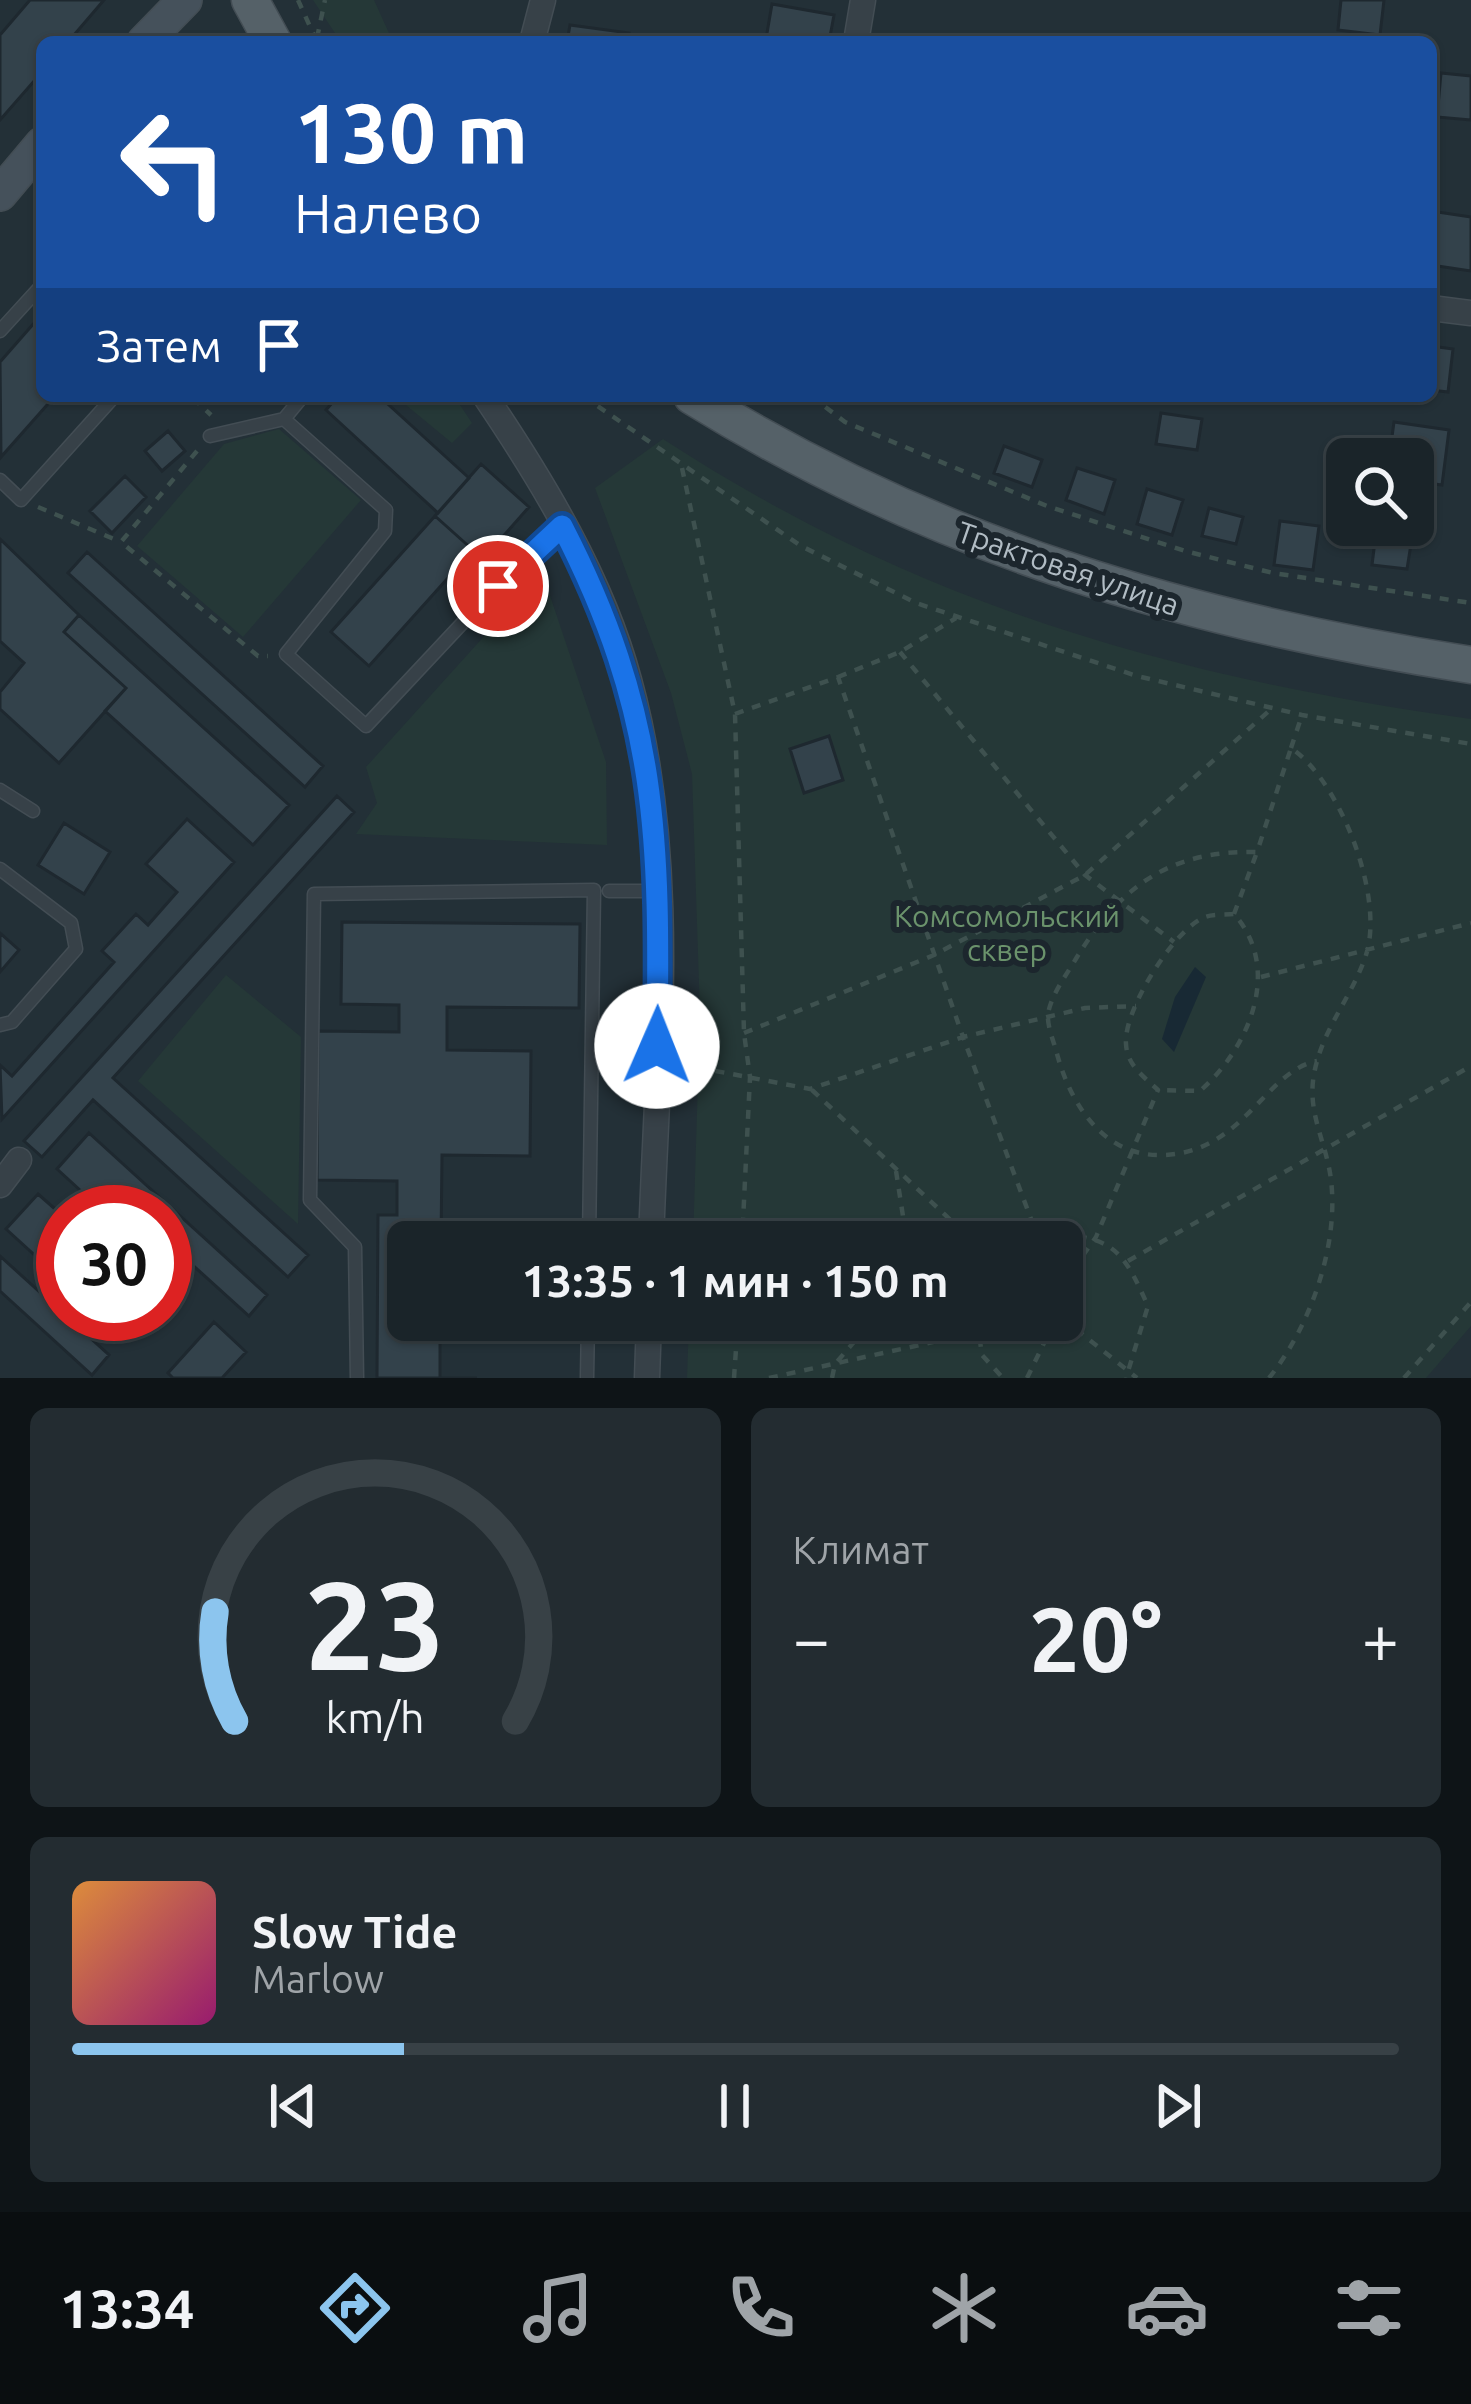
<!DOCTYPE html>
<html lang="ru">
<meta charset="utf-8">
<style>
:root{--surface:#1a2429;--page:#232c31;--text:#f1f3f6;--muted:#9fa4a8;--line:#384146;--accent:#8cc5ee}
body{margin:0;font-family:Ubuntu,sans-serif;background:var(--page);color:var(--text);height:100vh;display:flex;flex-direction:column;font-size:45px;white-space:nowrap}
*{box-sizing:border-box;margin:0}
p{font-size:39px;color:var(--muted)}
.icon{flex:none;width:66px;height:66px;fill:none;stroke:currentColor;stroke-width:2;stroke-linecap:round;stroke-linejoin:round}
.map{position:relative;height:1378px;overflow:hidden}
.panel{display:flex;flex-direction:column;gap:30px;padding:30px;background:#0e1417;flex:1}
.panel>*{flex:none}
.banner{position:absolute;left:36px;top:36px;width:1401px;height:366px;border-radius:18px;box-shadow:0 3px 9px #0004,0 0 0 3px var(--line);background:#1a4fa0;color:#fff;overflow:hidden}
.buttons{position:absolute;left:1326px;top:438px;display:grid;gap:24px}
.buttons a{display:grid;place-items:center;width:108px;height:108px;border-radius:18px;background:var(--surface);box-shadow:0 3px 9px #0004,0 0 0 3px var(--line);font-size:60px}
.speed{position:absolute;left:36px;top:1185px;display:flex;gap:24px;font-size:60px;font-weight:700;text-align:center}
.speed>*{display:grid;place-content:center;width:156px;height:156px;border-radius:50%;background:var(--surface);box-shadow:0 3px 9px #0004,0 0 0 3px var(--line);line-height:1}
.speed .limit{border:18px solid #d22;background:#fff;color:#111}
.pin{position:absolute;display:grid;place-items:center;width:102px;height:102px;color:#fff;margin:-51px;border:6px solid #fff;border-radius:50%;box-shadow:0 3px 12px #0007}
.me{position:absolute;width:132px;margin:-66px;rotate:1deg;stroke-linejoin:round;filter:drop-shadow(0 0 9px #0008)}
.turn{display:flex;align-items:center;gap:42px;height:252px;padding:0 60px;font-size:54px}
.turn .icon{width:156px;height:156px;stroke-width:2.5}
.turn b{display:block;font-size:84px;line-height:102px}
.then{display:flex;align-items:center;height:114px;padding:0 60px;background:#0003;gap:24px;font-size:45px}
.big{font-size:90px;font-weight:600;line-height:1.1}
.panel .tile{flex:1;display:flex;flex-direction:column;justify-content:center;gap:18px;min-width:0;padding:0 42px;border-radius:18px;background:var(--page)}
.panel .dial{align-items:center;gap:0}
.dial svg{height:312px;overflow:visible;fill:none;stroke:var(--line);stroke-width:7;stroke-linecap:round;text-anchor:middle}
.dial text{fill:var(--text);stroke:none}
.song{display:flex;align-items:center;gap:36px}
.cover{width:144px;height:144px;border-radius:18px;background:linear-gradient(135deg,hsl(30 70% 55%),hsl(320 70% 35%))}
.played{height:12px;border-radius:6px;background:linear-gradient(90deg,var(--accent) 25%,var(--line) 25%)}
.keys{display:flex;justify-content:space-around;direction:ltr}
.heat{display:flex;justify-content:space-between;align-items:center;font-size:66px;direction:ltr}
.panel .tiles{flex:1;display:grid;gap:30px;grid-template-columns:1fr 1fr}
.tile:last-child{grid-column:span 2}
.trip{position:absolute;left:387px;top:1221px;width:696px;height:120px;border-radius:18px;background:var(--surface);box-shadow:0 3px 9px #0004,0 0 0 3px var(--line);font-weight:600;line-height:120px;text-align:center}
.tab-bar{display:flex;height:192px;justify-content:space-around;align-items:center;background:#0a0e10;color:var(--muted)}
.tab-bar .icon{width:84px;height:84px}
.tab-bar .selected{color:var(--accent)}
.tab-bar b{font-size:54px;color:var(--text)}
.map>svg:first-child{display:block}
</style>
<div class="map">
<svg width="1471" height="1378" viewBox="0 0 1471 1378">
<rect width="100%" height="100%" fill="#233037"/>
<!-- green -->
<path fill="#253837" d="M 313,0 L 374,0 L 393,42 L 341,42 Z
M 395,396 L 454,396 L 472,423 L 452,443 Z
M 279,429 L 361,500 L 243,637 L 137,546 L 224,444 Z
M 663,439 C 918,605 1172,677 1471,719 L 1471,1326 L 1426,1378 L 687,1378 L 689,1320 L 1062,1320 L 1062,1242 L 693,1242 L 700,1014 L 692,774 L 671,693 L 595,488 Z
M 542,572 L 606,762 L 607,845 L 356,834 L 377,803 L 366,767 Z
M 226,975 L 301,1037 L 298,1224 L 138,1081 Z"/>
<!-- water -->
<path fill="#182934" d="M 1195,967 L 1206,977 L 1174,1052 L 1162,1039 L 1175,997 Z"/>
<!-- building -->
<path fill="#33424b" stroke="#1e282f" stroke-width="3" d="M 30,0 L 104,0 L 68,42 L 42,42 L 42,72 L 0,120 L 0,35 Z
M 1341,0 L 1384,0 L 1380,35 L 1338,30 Z
M 772,4 L 834,15 L 829,42 L 766,39 Z
M 570,25 L 629,33 L 628,42 L 567,42 Z
M 1441,73 L 1471,76 L 1471,120 L 1437,117 Z
M 1431,211 L 1471,217 L 1471,271 L 1431,265 Z
M 42,314 L 42,396 L 55,396 L 1,457 L 0,362 Z
M 1431,346 L 1453,349 L 1448,392 L 1431,390 Z
M 338,396 L 379,396 L 469,478 L 438,513 L 326,410 Z
M 1161,413 L 1202,419 L 1197,450 L 1156,444 Z
M 1394,422 L 1449,430 L 1442,485 L 1413,481 L 1413,459 L 1389,459 Z
M 168,431 L 185,451 L 162,471 L 145,451 Z
M 1004,446 L 1042,460 L 1032,487 L 994,473 Z
M 481,464 L 529,507 L 483,559 L 435,516 Z
M 1077,468 L 1115,480 L 1104,514 L 1066,500 Z
M 125,476 L 146,497 L 112,533 L 90,511 Z
M 1147,489 L 1183,500 L 1172,535 L 1137,524 Z
M 1209,508 L 1243,517 L 1236,544 L 1202,536 Z
M 435,516 L 473,550 L 369,666 L 331,632 Z
M 1280,521 L 1319,526 L 1313,570 L 1274,565 Z
M 1376,533 L 1412,538 L 1407,569 L 1372,565 Z
M 0,539 L 79,615 L 64,632 L 126,688 L 59,763 L 0,709 L 0,692 L 24,663 L 0,641 Z
M 87,552 L 323,766 L 305,787 L 68,573 Z
M 79,615 L 289,805 L 253,845 L 105,711 L 126,688 L 64,632 Z
M 829,736 L 843,780 L 804,793 L 790,749 Z
M 337,796 L 354,812 L 113,1078 L 308,1255 L 288,1277 L 93,1100 L 42,1157 L 24,1141 Z
M 187,819 L 234,862 L 2,1119 L 0,1065 L 12,1076 L 114,962 L 102,951 L 136,914 L 148,925 L 177,892 L 146,864 Z
M 64,823 L 110,852 L 84,894 L 38,865 Z
M 342,922 L 580,924 L 579,1008 L 447,1007 L 447,1050 L 531,1051 L 530,1156 L 442,1155 L 441,1242 L 408,1242 L 408,1320 L 440,1320 L 440,1378 L 477,1378 L 377,1378 L 378,1215 L 397,1215 L 397,1181 L 317,1180 L 318,1031 L 399,1032 L 399,1005 L 341,1004 Z
M 0,933 L 19,950 L 0,972 Z
M 89,1133 L 267,1295 L 249,1316 L 176,1250 L 165,1262 L 165,1212 L 104,1212 L 57,1169 Z
M 38,1194 L 63,1216 L 63,1281 L 6,1229 Z
M 0,1256 L 109,1355 L 92,1375 L 0,1291 Z
M 214,1322 L 246,1352 L 222,1378 L 173,1378 L 168,1373 Z"/>
<g fill="none" stroke-linecap="round" stroke-linejoin="round">
<defs>
<path id="lane" d="M 0,331 L 42,285
M 303,396 L 284,419 L 386,510 L 385,531 L 286,654 L 366,726 L 530,551 L 562,526
M 210,436 L 284,419
M 0,480 L 21,500 L 111,400
M 0,790 L 33,811
M 0,869 L 71,923 L 76,949 L 12,1022 L 0,1025
M 609,891 L 658,891
M 357,1378 L 355,1247 L 310,1200 L 314,894 L 594,890 L 589,1242
M 587,1378 L 588,1320"/>
<path id="street" d="M 532,42 L 543,0
M 856,42 L 863,0
M 1431,308 L 1471,313
M 485,396 C 543,482 602,579 629,680 C 679,860 657,1057 651,1242
M 0,1185 L 19,1160
M 647,1378 L 649,1320"/>
<path id="secondary" d="M 144,42 L 185,0
M 0,194 L 42,144"/>
<path id="primary" d="M 250,0 L 273,42
M 692,396 C 936,547 1190,621 1471,665"/>
</defs>
<!-- lane casing -->
<use href="#lane" stroke="#434d54" stroke-width="15"/>
<!-- street casing -->
<use href="#street" stroke="#434d54" stroke-width="27"/>
<!-- secondary casing -->
<use href="#secondary" stroke="#434d54" stroke-width="36"/>
<!-- primary casing -->
<use href="#primary" stroke="#434d54" stroke-width="39"/>
<!-- path -->
<path stroke="#3e514f" stroke-width="4.5" stroke-dasharray="9 9" stroke-linecap="butt" d="M 298,0 L 317,42
M 317,38 L 325,0
M 583,396 L 801,546 L 916,603 L 1137,676 L 1302,715 L 1471,744
M 811,396 L 845,422 L 1047,506 L 1185,551 L 1273,573 L 1471,603
M 193,398 L 211,415
M 197,451 L 121,542 L 258,656 L 268,656
M 682,468 L 735,714 L 744,1033 L 750,1077 L 742,1242
M 38,507 L 121,542
M 900,652 L 1085,875 L 1174,942
M 838,677 L 900,652 L 956,618
M 735,714 L 838,677 L 963,1037 L 1085,1008 L 1136,1006
M 1291,748 L 1302,715
M 1234,914 L 1257,852
M 1261,977 L 1471,923
M 744,1033 L 934,955 L 1085,875 L 1270,710
M 681,1075 L 700,1068 L 810,1089 L 963,1037 L 1037,1235
M 611,1087 L 635,1086
M 812,1090 L 974,1242
M 896,1171 L 907,1242
M 1025,1242 C 1038,1234 1046,1235 1061,1235 C 1117,1237 1126,1258 1148,1306 L 1126,1378
M 1128,1261 L 1471,1066
M 1062,1285 L 1096,1237 L 1158,1090 C 1143,1076 1127,1065 1126,1044 C 1123,1011 1174,929 1205,917 C 1213,914 1225,915 1234,914 C 1283,969 1249,1048 1200,1091 L 1158,1090
M 1062,1318 L 1137,1378
M 977,1320 L 982,1355 L 1003,1378
M 734,1378 L 738,1320
M 769,1378 L 979,1332
M 832,1378 L 835,1364 L 873,1320
M 1027,1378 L 1046,1339 L 1046,1320
M 1269,1378 C 1310,1327 1339,1246 1331,1180 C 1327,1145 1309,1117 1313,1081 C 1319,1032 1351,1000 1366,955 C 1385,897 1340,781 1291,748 L 1257,852 C 1170,850 1121,886 1077,957 C 1067,974 1051,995 1048,1014 C 1047,1025 1053,1040 1056,1050 C 1069,1102 1103,1158 1164,1155 C 1244,1152 1265,1071 1317,1061
M 1404,1378 L 1471,1302"/>
<!-- lane -->
<use href="#lane" stroke="#374148" stroke-width="12"/>
<!-- street -->
<use href="#street" stroke="#374148" stroke-width="24"/>
<!-- secondary -->
<use href="#secondary" stroke="#45515b" stroke-width="33"/>
<!-- primary -->
<use href="#primary" stroke="#556168" stroke-width="36"/>
</g>
<g fill="none" stroke-linecap="round" stroke-linejoin="round">
<defs>
<path id="route" d="M 498,586 L 562,526 C 659,714 660,839 657,1046"/>
</defs>
<!-- route casing -->
<use href="#route" stroke="#114b97" stroke-width="30"/>
<!-- route -->
<use href="#route" stroke="#1a73e8" stroke-width="21"/>
</g>
<g text-anchor="middle" stroke-width="12" stroke-linejoin="round" paint-order="stroke">
<!-- street labels -->
<g font-size="30" fill="#b1bcc4" stroke="#1c262d">
<text transform="translate(1068 569) rotate(19)" y="10">Трактовая улица</text>
</g>
<!-- park labels -->
<g font-size="30" fill="#6b936c" stroke="#1c262d">
<text x="1007" y="927">Комсомольский<tspan x="1007" dy="34">сквер</tspan></text>
</g>
</g>
</svg>
<div class="buttons">
<a><svg class="icon" aria-label="search" viewBox="0 0 24 24"><circle cx="10" cy="10" r="6"/><path d="M15 15l6 6"/></svg></a>
</div>
<div class="speed"><div class="limit">30</div></div>
<div class="pin" style="left:498px;top:586px;background:#d93025"><svg class="icon" aria-label="arrive" viewBox="0 0 24 24"><path d="M6 21V4h12l-3 4 3 4H6"/></svg></div>
<svg class="me" style="left:657px;top:1046px" viewBox="-20 -20 40 40"><circle r="19" fill="#fff"/><path d="M0-13L10 11 0 6-10 11z" fill="#1a73e8"/></svg>
<div class="trip">13:35 · 1 мин · 150 m</div>
<div class="banner">
<div class="turn"><svg class="icon" aria-label="left" viewBox="0 0 24 24"><path d="M17 20v-9H6M10 6l-5 5 5 5"/></svg><div><b>130 m</b>Налево</div></div>
<div class="then">Затем<svg class="icon" aria-label="arrive" viewBox="0 0 24 24"><path d="M6 21V4h12l-3 4 3 4H6"/></svg></div>
</div>
</div>
<section class="panel">
<div class="tiles">
<div class="tile dial"><svg viewBox="0 0 100 80">
<path d="M14 69A42 42 0 1 1 86 69"/>
<path d="M14 69A42 42 0 0 1 9 41" stroke="#8cc5ee"/>
<text x="50" y="56" font-size="32" font-weight="700">23</text>
<text x="50" y="72" font-size="11">km/h</text>
</svg></div>
<div class="tile"><p>Климат</p>
<div class="heat"><a>−</a><b class="big">20°</b><a>+</a></div>
</div>
<div class="tile">
<div class="song"><i class="cover"></i><div><b>Slow Tide</b><p>Marlow</p></div></div>
<div class="played"></div>
<div class="keys"><svg class="icon" aria-label="previous" viewBox="0 0 24 24"><path d="M18 5L8 12l10 7zM5 5v14"/></svg><svg class="icon" aria-label="pause" viewBox="0 0 24 24"><path d="M8 5v14M16 5v14"/></svg><svg class="icon" aria-label="next" viewBox="0 0 24 24"><path d="M6 5l10 7-10 7zM19 5v14"/></svg></div>
</div>
</div>
</section>
<nav class="tab-bar">
<b>13:34</b>
<svg class="icon selected" aria-label="directions" viewBox="0 0 24 24"><path d="M12 3l9 9-9 9-9-9zM9 14v-3h6M13 9l2 2-2 2"/></svg>
<svg class="icon" aria-label="music" viewBox="0 0 24 24"><path d="M9 18V5l10-2v13"/><circle cx="6" cy="18" r="3"/><circle cx="16" cy="16" r="3"/></svg>
<svg class="icon" aria-label="phone" viewBox="0 0 24 24"><path d="M5 4h4l2 5-3 2q2 4 5 5l2-3 5 2v4C11 20 4 13 5 4z"/></svg>
<svg class="icon" aria-label="climate" viewBox="0 0 24 24"><path d="M12 3v18M4 7l16 10M4 17L20 7"/></svg>
<svg class="icon" aria-label="car" viewBox="0 0 24 24"><path d="M5 17H2v-5l4-1 3-4h7l3 4 3 1v5h-3M9 17h6M6 11h13"/><circle cx="7" cy="17" r="2"/><circle cx="17" cy="17" r="2"/></svg>
<svg class="icon" aria-label="filters" viewBox="0 0 24 24"><path d="M4 7h16M4 17h16"/><circle cx="9" cy="7" r="2"/><circle cx="15" cy="17" r="2"/></svg>
</nav>
